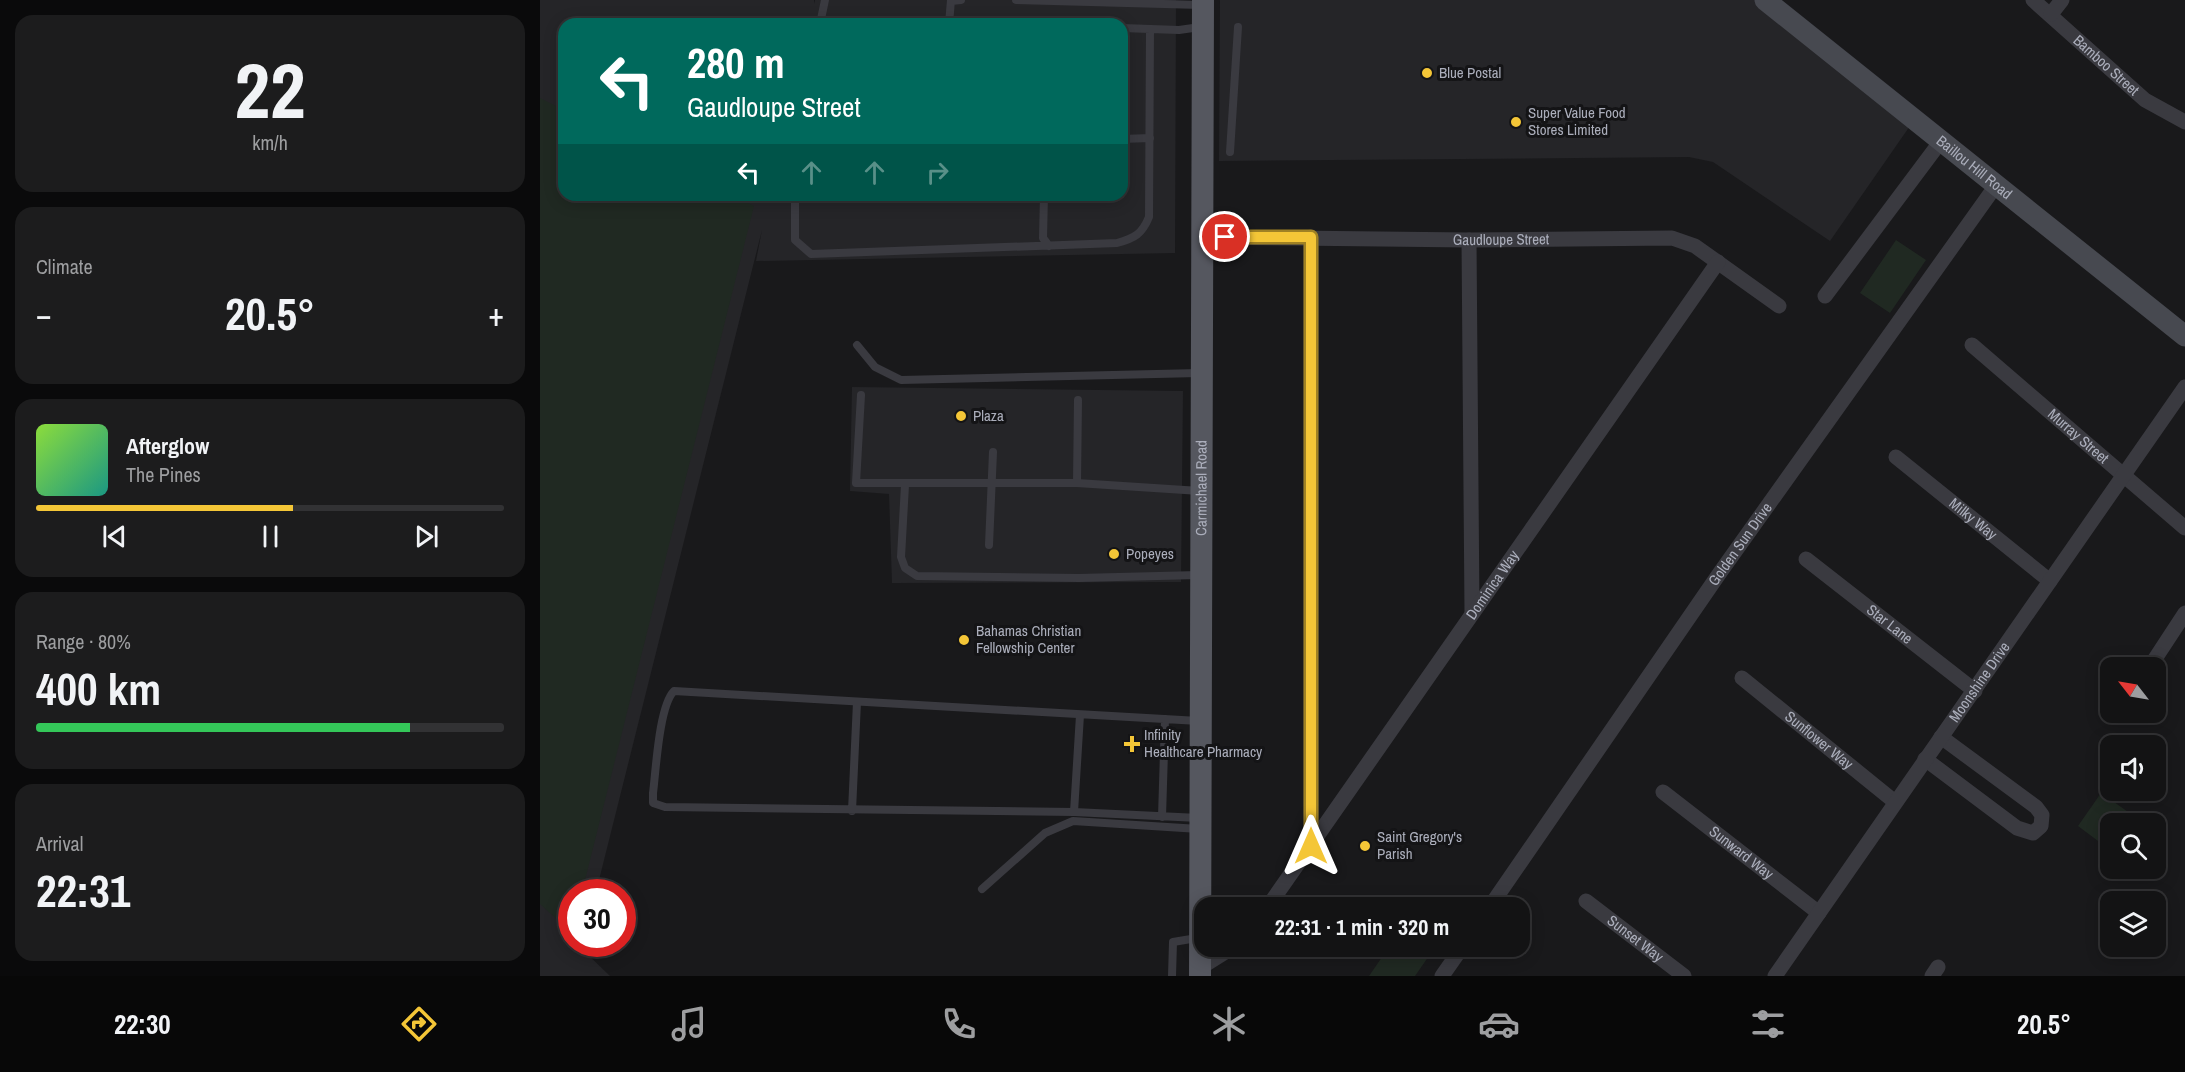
<!DOCTYPE html>
<meta charset="utf-8">
<style>
:root{--surface:#131314;--page:#1c1c1d;--text:#f1f3f6;--muted:#9d9ea0;--line:#323234;--accent:#f4c637}
body{margin:0;font-family:"Archivo Narrow",sans-serif;background:var(--page);color:var(--text);height:100vh;display:flex;flex-direction:column;font-size:22px;white-space:nowrap}
*{box-sizing:border-box;margin:0}
p{font-size:20px;color:var(--muted)}
.icon{flex:none;width:33px;height:33px;fill:none;stroke:currentColor;stroke-width:2;stroke-linecap:round;stroke-linejoin:round}
.map{position:relative;flex:1;overflow:hidden}
.sheet{display:flex;flex-direction:column;gap:15px;padding:15px;background:#0a0a0b;width:540px}
.sheet>*{flex:none}
.banner{position:absolute;left:18px;top:18px;width:570px;height:183px;border-radius:18px;box-shadow:0 3px 15px #0003,0 0 0 2px var(--line);background:#00695c;color:#fff;overflow:hidden}
.needle{width:39px;rotate:301deg}
.fabs{position:absolute;left:1560px;top:657px;display:grid;gap:12px}
.fabs a{display:grid;place-items:center;width:66px;height:66px;border-radius:12px;background:var(--surface);box-shadow:0 3px 15px #0003,0 0 0 2px var(--line);font-size:30px}
.speed{position:absolute;left:18px;top:879px;display:flex;gap:12px;font-size:30px;font-weight:700;text-align:center}
.speed>*{display:grid;place-content:center;width:78px;height:78px;border-radius:50%;background:var(--surface);box-shadow:0 3px 15px #0003,0 0 0 2px var(--line);line-height:1}
.speed .limit{border:9px solid #d22;background:#fff;color:#111}
.pin{position:absolute;display:grid;place-items:center;width:51px;height:51px;color:#fff;margin:-26px;border:3px solid #fff;border-radius:50%;box-shadow:0 2px 6px #0007}
.me{position:absolute;width:66px;margin:-33px;rotate:0deg;stroke-linejoin:round;filter:drop-shadow(0 0 4px #0008)}
.turn{display:flex;align-items:center;gap:21px;height:126px;padding:0 30px;font-size:27px}
.turn .icon{width:78px;height:78px;stroke-width:2.5}
.turn b{display:block;font-size:42px;line-height:51px}
.lanes{display:flex;align-items:center;height:57px;padding:0 30px;background:#0003;justify-content:center;gap:30px;direction:ltr}
.lanes .off{opacity:.35}
.big{font-size:45px;font-weight:700;line-height:1.1}
.sheet .widget{flex:1;display:flex;flex-direction:column;justify-content:center;gap:9px;min-width:0;padding:0 21px;border-radius:18px;background:var(--page)}
.sheet .dial{align-items:center;gap:0}
.dial b{font-size:78px;line-height:1}
.song{display:flex;align-items:center;gap:18px}
.cover{width:72px;height:72px;border-radius:9px;background:linear-gradient(135deg,hsl(90 70% 55%),hsl(170 70% 35%))}
.played{height:6px;border-radius:3px;background:linear-gradient(90deg,var(--accent) 55%,var(--line) 55%)}
.keys{display:flex;justify-content:space-around;direction:ltr}
.heat{display:flex;justify-content:space-between;align-items:center;font-size:33px;direction:ltr}
.charge{height:9px;border-radius:4px;background:linear-gradient(90deg,#34c759 80%,var(--line) 0)}
.trip{position:absolute;left:654px;top:897px;width:336px;height:60px;border-radius:18px;background:var(--surface);box-shadow:0 3px 15px #0003,0 0 0 2px var(--line);font-weight:700;line-height:60px;text-align:center}
.tabs{display:flex;height:96px;justify-content:space-around;align-items:center;background:#080808;color:var(--muted)}
.tabs .icon{width:42px;height:42px}
.tabs .on{color:var(--accent)}
.tabs b{font-size:27px;color:var(--text)}
main{display:flex;flex:1;min-height:0}
.map>svg:first-child{display:block}
</style>
<main>
<section class="sheet">
<div class="widget dial"><b>22</b><p>km/h</p></div>
<div class="widget"><p>Climate</p>
<div class="heat"><a>−</a><b class="big">20.5°</b><a>+</a></div>
</div>
<div class="widget">
<div class="song"><i class="cover"></i><div><b>Afterglow</b><p>The Pines</p></div></div>
<div class="played"></div>
<div class="keys"><svg class="icon" aria-label="previous" viewBox="0 0 24 24"><path d="M18 5L8 12l10 7zM5 5v14"/></svg><svg class="icon" aria-label="pause" viewBox="0 0 24 24"><path d="M8 5v14M16 5v14"/></svg><svg class="icon" aria-label="next" viewBox="0 0 24 24"><path d="M6 5l10 7-10 7zM19 5v14"/></svg></div>
</div>
<div class="widget"><p>Range · 80%</p><b class="big">400 km</b><div class="charge"></div></div>
<div class="widget"><p>Arrival</p><b class="big">22:31</b></div>
</section>
<div class="map">
<svg width="1645" height="976" viewBox="0 0 1645 976">
<rect width="100%" height="100%" fill="#19191b"/>
<!-- built -->
<path fill="#252528" fill-rule="evenodd" d="M 0,0 L 274,0 L 274,4 L 275,0 L 636,0 L 635,253 L 216,261 L 222,230 L 56,892 L 32,892 L 32,944 L 43,944 L 42,949 L 70,976 L 0,976 ZM 24,24 L 582,24 L 582,195 L 24,195 Z
M 680,0 L 1217,0 L 1372,123 L 1290,241 L 1173,162 L 1149,157 L 679,161 Z
M 312,387 L 643,391 L 641,582 L 352,583 L 349,494 L 310,491 Z"/>
<!-- green -->
<path fill="#202922" d="M 0,98 L 24,110 L 24,195 L 192,195 L 214,206 L 42,892 L 32,892 L 31,932 L 0,904 Z
M 1356,240 L 1386,260 L 1350,313 L 1320,293 Z
M 1561,793 L 1604,823 L 1570,824 L 1570,850 L 1538,826 Z
M 849,947 L 881,947 L 891,953 L 875,976 L 829,976 Z"/>
<g fill="none" stroke-linecap="round" stroke-linejoin="round">
<!-- lane -->
<path stroke="#3a3a40" stroke-width="8" d="M 476,0 L 661,5
M 411,1 L 421,0
M 410,23 L 475,24
M 280,24 L 285,0
M 409,24 L 411,0
M 582,28 L 639,30 L 660,27
M 582,139 L 610,138
M 690,152 L 698,27
M 255,195 L 255,240 L 271,254 L 577,243 C 595,238 602,234 609,217 L 610,29
M 504,195 L 503,238 L 509,246
M 317,345 L 335,367 L 361,380 L 659,373
M 321,395 L 316,483 L 537,483 L 660,491
M 537,483 L 538,400
M 365,485 L 361,557 L 365,568 L 377,576 L 539,578 L 658,575
M 449,545 L 453,452
M 659,721 L 134,691 C 119,706 116,770 113,793 L 113,803 L 125,807 L 534,812 L 659,818
M 312,811 L 317,702
M 534,812 L 540,715
M 622,817 L 625,719
M 442,889 L 505,833 L 533,821 L 659,829
M 632,976 L 633,942 L 657,938"/>
<!-- street -->
<g stroke="#3a3a40" stroke-width="15">
<path id="s1" d="M 1493,0 L 1605,100 L 1645,122"/>
<path d="M 1511,14 L 1522,0"/>
<path id="s2" d="M 663,237 L 929,240 L 1132,238 L 1155,246 L 1239,306"/>
<path d="M 771,237 L 771,846"/>
<path d="M 929,240 L 932,613"/>
<path d="M 1285,296 L 1401,141"/>
<path id="s3" d="M 1432,345 L 1645,528"/>
<path id="s4" d="M 1356,457 L 1510,581"/>
<path id="s5" d="M 1266,559 L 1435,691"/>
<path d="M 1609,668 L 1645,613"/>
<path id="s6" d="M 1202,678 L 1355,802"/>
<path d="M 1385,759 L 1477,828 L 1493,833 L 1501,826 L 1502,815 L 1496,807 L 1401,737"/>
<path id="s7" d="M 1123,792 L 1279,913"/>
<path id="s8" d="M 1046,901 L 1144,976"/>
<path id="s9" d="M 727,908 L 1178,262"/>
<path id="s10" d="M 949,908 L 1179,574 L 1457,184"/>
<path d="M 660,968 L 695,946"/>
<path d="M 902,976 L 923,946"/>
<path id="s11" d="M 1235,976 L 1645,387"/>
<path d="M 1392,976 L 1398,967"/>
</g>
<!-- secondary -->
<path stroke="#474950" stroke-width="21" id="s12" d="M 1225,0 L 1645,336"/>
<!-- primary -->
<path stroke="#55575f" stroke-width="22" id="s13" d="M 660,976 L 663,0"/>
</g>
<g fill="none" stroke-linecap="round" stroke-linejoin="round">
<defs>
<path id="route" d="M 685,237 L 771,237 L 771,846"/>
</defs>
<!-- route casing -->
<use href="#route" stroke="#9f8124" stroke-width="15"/>
<!-- route -->
<use href="#route" stroke="#f4c637" stroke-width="10"/>
</g>
<!-- markers -->
<g fill="#f4c637" stroke="#141416" stroke-width="2">
<circle cx="887" cy="73" r="6"/>
<circle cx="976" cy="122" r="6"/>
<circle cx="421" cy="416" r="6"/>
<circle cx="574" cy="554" r="6"/>
<circle cx="424" cy="640" r="6"/>
<path d="M589 735h6v6h6v6h-6v6h-6v-6h-6v-6h6z"/>
<circle cx="825" cy="846" r="6"/>
</g>
<g text-anchor="middle" stroke-width="6" stroke-linejoin="round" paint-order="stroke">
<!-- street labels -->
<g font-size="15" fill="#abaebb" stroke="#141416">
<text dy="5" stroke="none"><textPath href="#s1" startOffset="98">Bamboo Street</textPath></text>
<text dy="5" stroke="none"><textPath href="#s12" startOffset="268">Baillou Hill Road</textPath></text>
<text dy="5" stroke="none"><textPath href="#s2" startOffset="298">Gaudloupe Street</textPath></text>
<text dy="5" stroke="none"><textPath href="#s3" startOffset="140">Murray Street</textPath></text>
<text dy="5" stroke="none"><textPath href="#s13" startOffset="488">Carmichael Road</textPath></text>
<text dy="5" stroke="none"><textPath href="#s4" startOffset="99">Milky Way</textPath></text>
<text dy="5" stroke="none"><textPath href="#s10" startOffset="442">Golden Sun Drive</textPath></text>
<text dy="5" stroke="none"><textPath href="#s9" startOffset="394">Dominica Way</textPath></text>
<text dy="5" stroke="none"><textPath href="#s5" startOffset="106">Star Lane</textPath></text>
<text dy="5" stroke="none"><textPath href="#s11" startOffset="358">Moonshine Drive</textPath></text>
<text dy="5" stroke="none"><textPath href="#s6" startOffset="99">Sunflower Way</textPath></text>
<text dy="5" stroke="none"><textPath href="#s7" startOffset="99">Sunward Way</textPath></text>
<text dy="5" stroke="none"><textPath href="#s8" startOffset="62">Sunset Way</textPath></text>
</g>
<!-- poi labels -->
<g font-size="15" fill="#abaebb" stroke="#141416" text-anchor="start">
<text x="899" y="78">Blue Postal</text>
<text x="988" y="118">Super Value Food<tspan x="988" dy="17">Stores Limited</tspan></text>
<text x="433" y="421">Plaza</text>
<text x="586" y="559">Popeyes</text>
<text x="436" y="636">Bahamas Christian<tspan x="436" dy="17">Fellowship Center</tspan></text>
<text x="604" y="740">Infinity<tspan x="604" dy="17">Healthcare Pharmacy</tspan></text>
<text x="837" y="842">Saint Gregory's<tspan x="837" dy="17">Parish</tspan></text>
</g>
</g>
</svg>
<div class="fabs">
<a><svg class="needle" viewBox="-14 -14 28 28"><path d="M0-13l5 13h-10z" fill="#e53935"/><path d="M0 13l5-13h-10z" fill="#9d9ea0"/></svg></a>
<a><svg class="icon" aria-label="sound" viewBox="0 0 24 24"><path d="M4 9h4l5-4v14l-5-4H4zM17 9q2 3 0 6"/></svg></a>
<a><svg class="icon" aria-label="search" viewBox="0 0 24 24"><circle cx="10" cy="10" r="6"/><path d="M15 15l6 6"/></svg></a>
<a><svg class="icon" aria-label="layers" viewBox="0 0 24 24"><path d="M12 4l9 5-9 5-9-5zM3 14l9 5 9-5"/></svg></a>
</div>
<div class="speed"><div class="limit">30</div></div>
<div class="pin" style="left:685px;top:237px;background:#d93025"><svg class="icon" aria-label="arrive" viewBox="0 0 24 24"><path d="M6 21V4h12l-3 4 3 4H6"/></svg></div>
<svg class="me" style="left:771px;top:846px" viewBox="-20 -20 40 40"><path d="M0-17L14 15 0 8-14 15z" fill="#f4c637" stroke="#fff" stroke-width="4"/></svg>
<div class="trip">22:31 · 1 min · 320 m</div>
<div class="banner">
<div class="turn"><svg class="icon" aria-label="left" viewBox="0 0 24 24"><path d="M17 20v-9H6M10 6l-5 5 5 5"/></svg><div><b>280 m</b>Gaudloupe Street</div></div>
<div class="lanes"><svg class="icon" aria-label="left" viewBox="0 0 24 24"><path d="M17 20v-9H6M10 6l-5 5 5 5"/></svg><svg class="icon off" aria-label="ahead" viewBox="0 0 24 24"><path d="M12 20V5M6 11l6-6 6 6"/></svg><svg class="icon off" aria-label="ahead" viewBox="0 0 24 24"><path d="M12 20V5M6 11l6-6 6 6"/></svg><svg class="icon off" aria-label="right" viewBox="0 0 24 24"><path d="M7 20v-9h11M14 6l5 5-5 5"/></svg></div>
</div>
</div>
</main>
<nav class="tabs">
<b>22:30</b>
<svg class="icon on" aria-label="directions" viewBox="0 0 24 24"><path d="M12 3l9 9-9 9-9-9zM9 14v-3h6M13 9l2 2-2 2"/></svg>
<svg class="icon" aria-label="music" viewBox="0 0 24 24"><path d="M9 18V5l10-2v13"/><circle cx="6" cy="18" r="3"/><circle cx="16" cy="16" r="3"/></svg>
<svg class="icon" aria-label="phone" viewBox="0 0 24 24"><path d="M5 4h4l2 5-3 2q2 4 5 5l2-3 5 2v4C11 20 4 13 5 4z"/></svg>
<svg class="icon" aria-label="climate" viewBox="0 0 24 24"><path d="M12 3v18M4 7l16 10M4 17L20 7"/></svg>
<svg class="icon" aria-label="car" viewBox="0 0 24 24"><path d="M5 17H2v-5l4-1 3-4h7l3 4 3 1v5h-3M9 17h6M6 11h13"/><circle cx="7" cy="17" r="2"/><circle cx="17" cy="17" r="2"/></svg>
<svg class="icon" aria-label="filters" viewBox="0 0 24 24"><path d="M4 7h16M4 17h16"/><circle cx="9" cy="7" r="2"/><circle cx="15" cy="17" r="2"/></svg>
<b>20.5°</b>
</nav>
